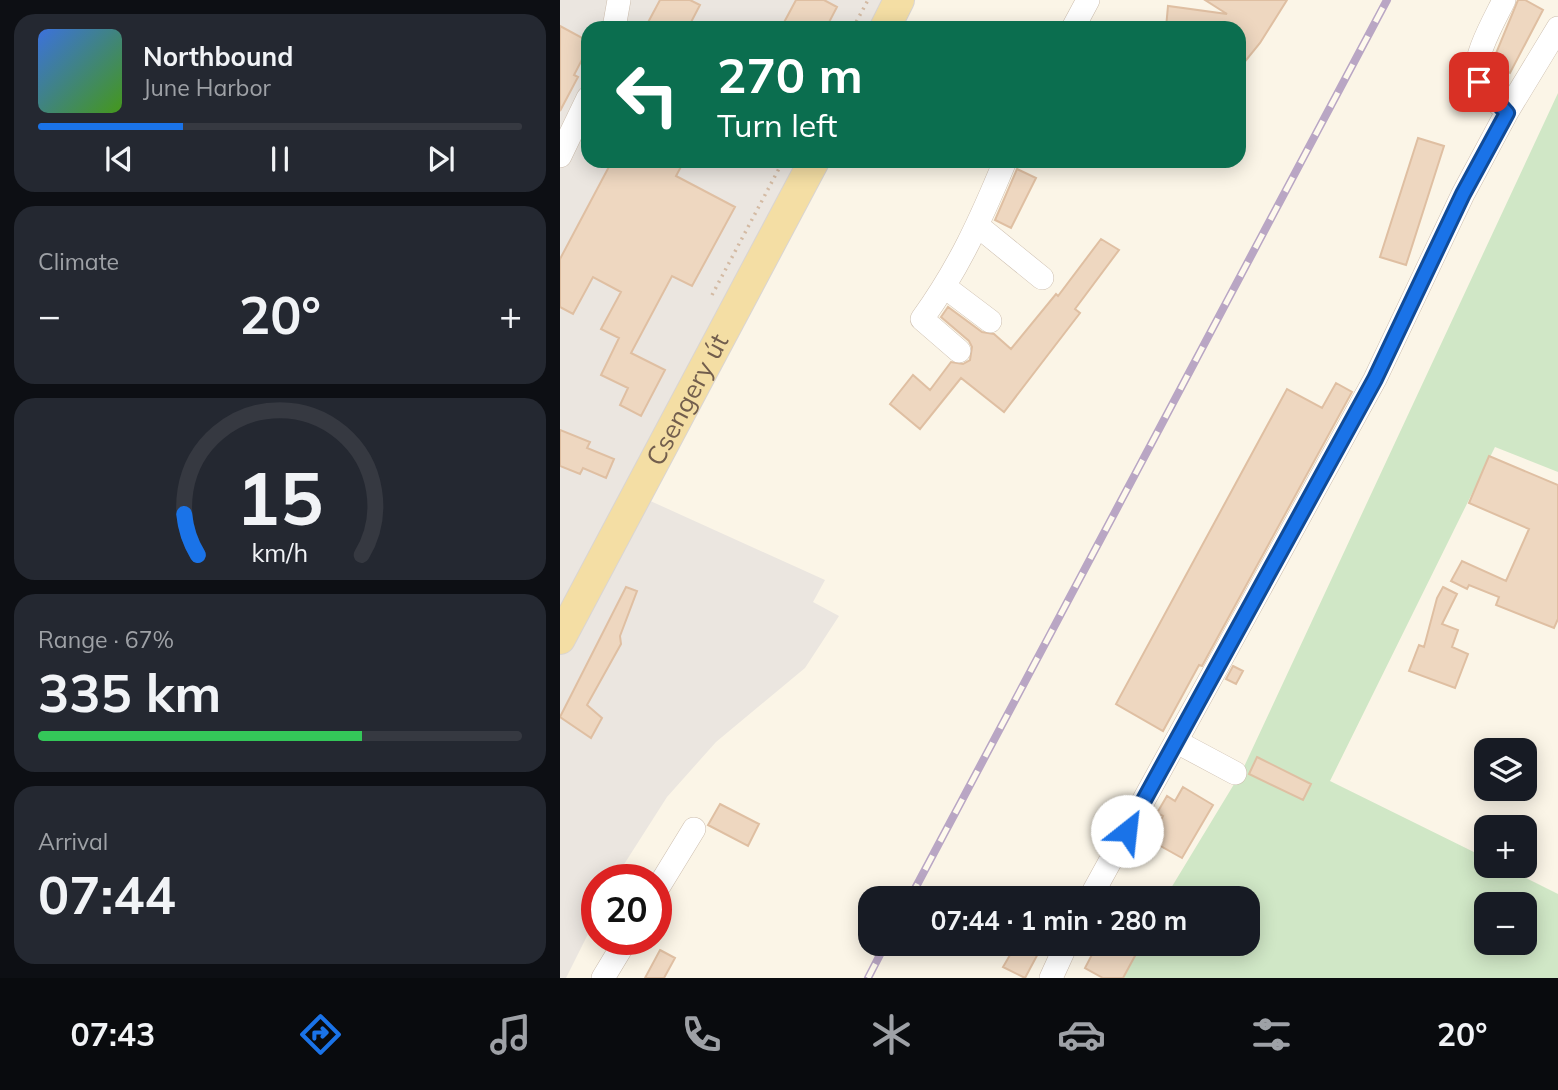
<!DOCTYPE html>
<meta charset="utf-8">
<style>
:root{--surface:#171b24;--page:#242831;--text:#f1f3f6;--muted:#9ea1a6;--line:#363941;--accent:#1a73e8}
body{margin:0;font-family:Mulish,sans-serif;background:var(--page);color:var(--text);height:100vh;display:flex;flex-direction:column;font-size:26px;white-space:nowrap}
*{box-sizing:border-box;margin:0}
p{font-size:23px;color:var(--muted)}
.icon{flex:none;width:38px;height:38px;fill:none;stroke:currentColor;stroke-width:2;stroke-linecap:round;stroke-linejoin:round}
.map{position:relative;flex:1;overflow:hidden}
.drawer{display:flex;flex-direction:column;gap:14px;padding:14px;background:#0d0f14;width:560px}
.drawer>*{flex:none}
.guide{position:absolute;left:21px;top:21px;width:665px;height:147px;border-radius:21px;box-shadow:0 4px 18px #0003;background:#0b6e4f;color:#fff;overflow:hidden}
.controls{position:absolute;left:914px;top:738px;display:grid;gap:14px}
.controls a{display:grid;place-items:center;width:63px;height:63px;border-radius:14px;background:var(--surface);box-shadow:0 4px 18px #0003;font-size:35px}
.speed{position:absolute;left:21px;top:864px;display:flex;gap:14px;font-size:35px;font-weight:700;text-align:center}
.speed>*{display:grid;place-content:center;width:91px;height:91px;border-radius:50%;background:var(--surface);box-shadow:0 4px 18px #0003;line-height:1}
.speed .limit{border:10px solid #d22;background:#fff;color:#111}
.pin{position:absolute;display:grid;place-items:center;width:60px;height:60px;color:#fff;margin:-30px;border-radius:14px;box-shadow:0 4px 10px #0006}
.me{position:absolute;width:77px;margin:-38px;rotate:29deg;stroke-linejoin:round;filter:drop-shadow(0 0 5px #0008)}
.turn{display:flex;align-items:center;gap:24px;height:147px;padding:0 21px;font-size:32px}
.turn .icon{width:91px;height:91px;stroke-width:2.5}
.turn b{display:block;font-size:49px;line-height:60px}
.big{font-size:52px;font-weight:700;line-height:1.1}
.drawer .card{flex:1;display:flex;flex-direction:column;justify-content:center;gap:10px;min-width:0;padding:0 24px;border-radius:21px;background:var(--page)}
.drawer .dial{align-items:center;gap:0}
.dial svg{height:182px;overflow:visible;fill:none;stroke:var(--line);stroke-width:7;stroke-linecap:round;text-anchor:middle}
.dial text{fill:var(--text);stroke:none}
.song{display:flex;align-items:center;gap:21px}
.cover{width:84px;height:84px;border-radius:10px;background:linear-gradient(135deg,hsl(220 70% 55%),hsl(100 70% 35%))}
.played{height:7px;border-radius:4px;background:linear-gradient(90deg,var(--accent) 30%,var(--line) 30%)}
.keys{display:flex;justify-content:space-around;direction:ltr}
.heat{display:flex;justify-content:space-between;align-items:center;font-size:38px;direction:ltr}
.charge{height:10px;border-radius:5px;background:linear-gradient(90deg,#34c759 67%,var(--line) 0)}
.trip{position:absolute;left:298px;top:886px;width:402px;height:70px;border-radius:21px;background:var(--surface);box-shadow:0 4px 18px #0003;font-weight:700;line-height:70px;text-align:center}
.menu{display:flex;height:112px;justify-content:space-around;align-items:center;background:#090b0e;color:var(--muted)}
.menu .icon{width:49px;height:49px}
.menu .selected{color:var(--accent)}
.menu b{font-size:32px;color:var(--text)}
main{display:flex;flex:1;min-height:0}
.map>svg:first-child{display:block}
</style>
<main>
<section class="drawer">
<div class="card">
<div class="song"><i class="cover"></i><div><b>Northbound</b><p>June Harbor</p></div></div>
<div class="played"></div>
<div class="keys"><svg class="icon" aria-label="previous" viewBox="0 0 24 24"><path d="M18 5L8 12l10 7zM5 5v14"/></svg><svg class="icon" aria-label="pause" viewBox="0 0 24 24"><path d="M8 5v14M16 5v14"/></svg><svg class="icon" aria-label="next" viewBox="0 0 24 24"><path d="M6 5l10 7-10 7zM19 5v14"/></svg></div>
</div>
<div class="card"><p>Climate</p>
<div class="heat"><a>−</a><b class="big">20°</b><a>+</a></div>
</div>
<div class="card dial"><svg viewBox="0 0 100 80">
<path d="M14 69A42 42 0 1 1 86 69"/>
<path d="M14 69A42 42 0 0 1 8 51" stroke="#1a73e8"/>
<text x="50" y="56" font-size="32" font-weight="700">15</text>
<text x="50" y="72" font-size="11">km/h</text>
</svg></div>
<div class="card"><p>Range · 67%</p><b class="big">335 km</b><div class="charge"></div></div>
<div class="card"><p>Arrival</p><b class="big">07:44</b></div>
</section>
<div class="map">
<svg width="998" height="978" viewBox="0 0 998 978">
<rect width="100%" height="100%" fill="#fbf5e7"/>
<!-- industrial -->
<path fill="#ebe6e0" d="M 0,0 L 355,0 L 339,28 L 28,28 L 28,161 L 264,161 L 86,499 L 265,580 L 253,602 L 279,616 L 245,668 L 156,742 L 107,797 L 54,880 L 37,880 L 37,916 L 6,978 L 0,978 Z"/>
<!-- green -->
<path fill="#d0e7c6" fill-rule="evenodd" d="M 998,93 L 998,472 L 935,447 L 770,781 L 926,858 L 926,866 L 942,866 L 998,894 L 998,978 L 557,978 L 578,943 L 688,943 L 688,898 L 605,898 L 682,771 ZM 926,905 L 964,905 L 964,943 L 926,943 Z"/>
<!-- building -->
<path fill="#eed7c0" stroke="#dfbfa2" stroke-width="2" d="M 100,0 L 130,0 L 140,5 L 128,28 L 85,28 Z
M 236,0 L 264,0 L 277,7 L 266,28 L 221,28 Z
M 645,0 L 727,0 L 700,43 L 679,69 L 679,28 L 606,28 L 608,6 L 667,14 Z
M 958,0 L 965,0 L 983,10 L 950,73 L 932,63 Z
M 0,26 L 28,41 L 28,48 L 14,75 L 18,77 L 0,111 Z
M 858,138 L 884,146 L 846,265 L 820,257 Z
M 52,161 L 124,161 L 116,176 L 175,207 L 132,286 L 112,276 L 71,353 L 105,370 L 81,416 L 60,405 L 68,388 L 41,375 L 59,338 L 41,329 L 61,292 L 33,277 L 13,314 L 0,307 L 0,259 Z
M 457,169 L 476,178 L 451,228 L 435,220 Z
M 541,239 L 559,250 L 515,309 L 520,313 L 444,412 L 401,378 L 360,429 L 330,404 L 353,375 L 370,390 L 391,362 L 403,364 L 410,360 L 412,347 L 409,341 L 381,317 L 388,307 L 422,332 L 434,334 L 451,349 L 496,294 L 498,296 Z
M 776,383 L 792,392 L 642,666 L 639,665 L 603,731 L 556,704 L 727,389 L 762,408 Z
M 0,430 L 30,442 L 27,448 L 54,459 L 46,478 L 23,468 L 20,474 L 0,466 Z
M 929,456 L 998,485 L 998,619 L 994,628 L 936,605 L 939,597 L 909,585 L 907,589 L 891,581 L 902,561 L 946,581 L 969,529 L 909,503 Z
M 66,587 L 77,591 L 60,636 L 61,644 L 27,705 L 42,718 L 31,738 L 0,717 Z
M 883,587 L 897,594 L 882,624 L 898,630 L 892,647 L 908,654 L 895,688 L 849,671 L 859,645 L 864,647 L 877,598 Z
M 673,666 L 683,671 L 676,684 L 666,679 Z
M 697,757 L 751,784 L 743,800 L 689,774 Z
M 623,787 L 653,805 L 622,858 L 590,840 L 603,816 L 597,813 L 607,796 L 615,801 Z
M 160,804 L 199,824 L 188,846 L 148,825 Z
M 457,943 L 468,943 L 480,950 L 465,978 L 443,967 Z
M 538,943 L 582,943 L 563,978 L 543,978 L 525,968 Z
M 100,950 L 115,958 L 104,978 L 85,978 Z"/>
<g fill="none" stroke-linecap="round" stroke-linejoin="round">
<defs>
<path id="minor" d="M 944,0 C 936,17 910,61 918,79 C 923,91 938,102 947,112
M 54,28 L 59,0
M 513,28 L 528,0
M 0,156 L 28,98
M 418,226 L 482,278
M 385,287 L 430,321
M 399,351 L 362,319 C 399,268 421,219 445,161
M 617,742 L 675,773
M 96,891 L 134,829
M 530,898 L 815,379 L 903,194 L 947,112 L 998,28
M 43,978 L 66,940
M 491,978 L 507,943"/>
<g id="major">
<path d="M 325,28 L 339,0"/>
<path id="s1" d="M 0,639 L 254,161"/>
</g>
</defs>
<!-- minor casing -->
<use href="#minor" stroke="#ccbdad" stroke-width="24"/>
<!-- major casing -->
<use href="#major" stroke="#dad5d1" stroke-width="32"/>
<!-- path -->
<path stroke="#d3baa3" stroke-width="3.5" stroke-dasharray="2 5" stroke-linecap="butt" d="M 293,28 L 308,0
M 152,295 L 223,161"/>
<!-- minor -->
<use href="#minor" stroke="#fff" stroke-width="23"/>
<!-- major -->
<use href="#major" stroke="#f4dea4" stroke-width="30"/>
<defs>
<path id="rail" d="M 350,898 L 827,0
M 308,978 L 326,943"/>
</defs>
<!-- rail casing -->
<use href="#rail" stroke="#b9a6c4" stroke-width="8"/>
<!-- rail -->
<use href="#rail" stroke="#fef9ed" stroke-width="5" stroke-dasharray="16" stroke-linecap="butt"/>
</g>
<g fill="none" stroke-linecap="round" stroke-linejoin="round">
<defs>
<path id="route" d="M 567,831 L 815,379 L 903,194 L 947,113 L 919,82"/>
</defs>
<!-- route casing -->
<use href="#route" stroke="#114b97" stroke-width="18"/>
<!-- route -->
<use href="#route" stroke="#1a73e8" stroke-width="12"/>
</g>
<g text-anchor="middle" stroke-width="5" stroke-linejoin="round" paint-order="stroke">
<!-- street labels -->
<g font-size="26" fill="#725e4d" stroke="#fef9ed">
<text dy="9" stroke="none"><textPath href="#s1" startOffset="271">Csengery út</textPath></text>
</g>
</g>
</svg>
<div class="controls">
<a><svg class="icon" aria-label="layers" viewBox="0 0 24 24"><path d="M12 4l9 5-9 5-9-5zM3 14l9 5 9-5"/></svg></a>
<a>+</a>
<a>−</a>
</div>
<div class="speed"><div class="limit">20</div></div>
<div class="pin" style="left:919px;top:82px;background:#d93025"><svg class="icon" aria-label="arrive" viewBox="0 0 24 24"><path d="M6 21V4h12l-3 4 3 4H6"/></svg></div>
<svg class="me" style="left:567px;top:831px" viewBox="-20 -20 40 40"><circle r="19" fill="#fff"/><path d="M0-13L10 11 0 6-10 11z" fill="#1a73e8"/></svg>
<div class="trip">07:44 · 1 min · 280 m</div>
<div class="guide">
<div class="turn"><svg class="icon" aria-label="left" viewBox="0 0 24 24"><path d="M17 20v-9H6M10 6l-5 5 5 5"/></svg><div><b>270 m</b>Turn left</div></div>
</div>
</div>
</main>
<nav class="menu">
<b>07:43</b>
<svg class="icon selected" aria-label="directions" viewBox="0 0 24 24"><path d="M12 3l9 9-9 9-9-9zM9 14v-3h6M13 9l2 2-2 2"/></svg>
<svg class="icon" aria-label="music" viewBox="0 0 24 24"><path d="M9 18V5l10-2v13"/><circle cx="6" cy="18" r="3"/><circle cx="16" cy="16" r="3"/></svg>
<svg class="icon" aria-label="phone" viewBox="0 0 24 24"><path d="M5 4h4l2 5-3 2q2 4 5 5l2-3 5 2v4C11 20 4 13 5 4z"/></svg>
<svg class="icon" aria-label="climate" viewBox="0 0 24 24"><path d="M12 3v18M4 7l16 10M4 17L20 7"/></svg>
<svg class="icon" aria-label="car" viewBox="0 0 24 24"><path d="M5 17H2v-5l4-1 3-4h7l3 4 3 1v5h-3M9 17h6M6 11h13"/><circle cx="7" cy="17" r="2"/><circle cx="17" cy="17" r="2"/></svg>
<svg class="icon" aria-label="filters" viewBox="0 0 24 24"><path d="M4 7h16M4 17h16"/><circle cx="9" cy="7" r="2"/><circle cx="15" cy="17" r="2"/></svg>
<b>20°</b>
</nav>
